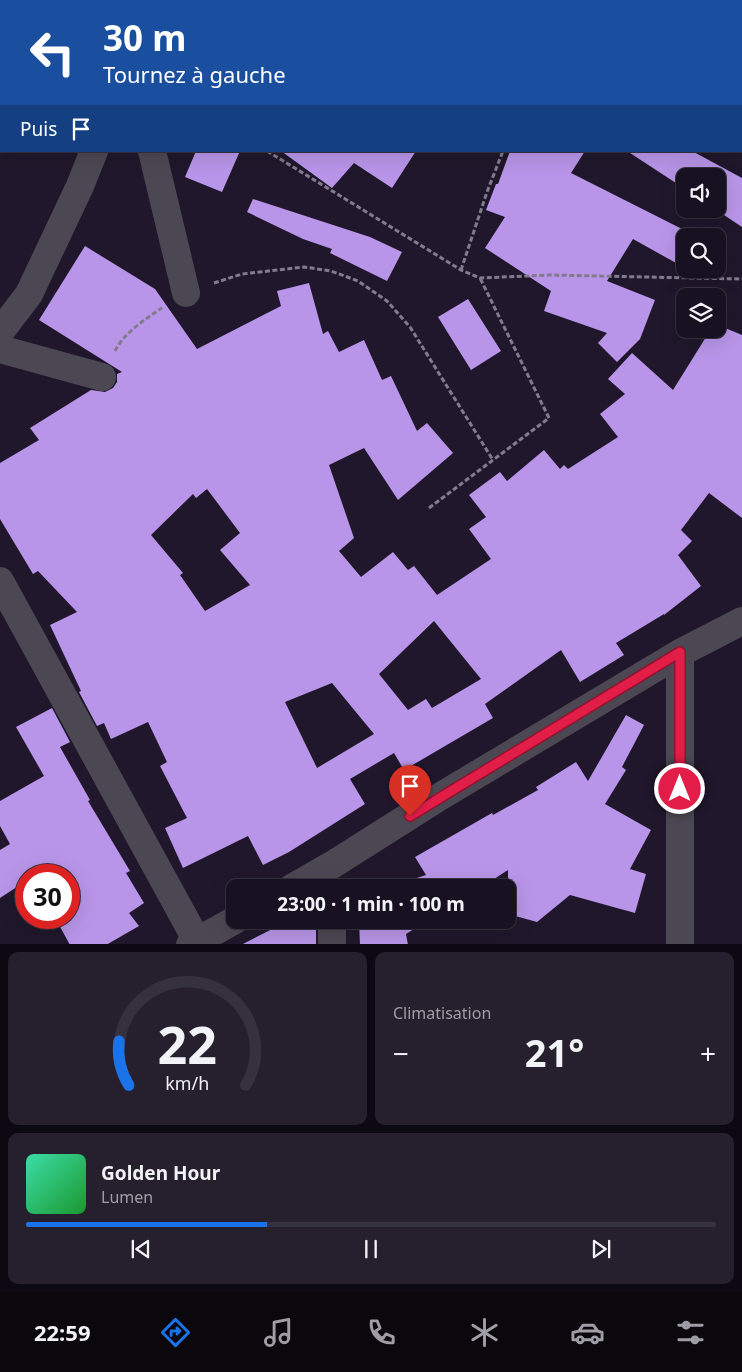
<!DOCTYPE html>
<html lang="fr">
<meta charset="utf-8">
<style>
:root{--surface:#181121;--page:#251f2e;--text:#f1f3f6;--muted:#9f9da5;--line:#36313f;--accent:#1a73e8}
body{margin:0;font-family:"Noto Sans",sans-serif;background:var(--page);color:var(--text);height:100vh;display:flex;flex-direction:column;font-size:19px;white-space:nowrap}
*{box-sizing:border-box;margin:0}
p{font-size:16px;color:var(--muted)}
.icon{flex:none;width:28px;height:28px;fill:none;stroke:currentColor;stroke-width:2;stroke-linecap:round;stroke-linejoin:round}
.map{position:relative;height:944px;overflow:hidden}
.details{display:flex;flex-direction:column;gap:8px;padding:8px;background:#0d0912;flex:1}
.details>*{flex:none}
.top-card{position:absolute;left:0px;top:0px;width:742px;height:152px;box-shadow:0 5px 20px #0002,0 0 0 1px var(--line);background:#1a4fa0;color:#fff;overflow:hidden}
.buttons{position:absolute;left:676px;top:168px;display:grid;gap:10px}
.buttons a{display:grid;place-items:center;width:50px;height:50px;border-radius:10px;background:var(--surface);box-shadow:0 5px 20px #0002,0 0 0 1px var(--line);font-size:25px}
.speed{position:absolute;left:15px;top:864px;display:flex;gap:10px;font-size:25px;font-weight:700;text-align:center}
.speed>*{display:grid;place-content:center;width:65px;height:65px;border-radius:50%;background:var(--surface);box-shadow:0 5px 20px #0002,0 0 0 1px var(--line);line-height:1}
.speed .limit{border:8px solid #d22;background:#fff;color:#111}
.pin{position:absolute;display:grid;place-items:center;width:42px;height:42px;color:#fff;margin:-51px -21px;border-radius:50% 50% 50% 0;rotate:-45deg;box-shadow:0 0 5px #0007}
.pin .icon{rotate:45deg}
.me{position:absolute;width:55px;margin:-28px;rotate:0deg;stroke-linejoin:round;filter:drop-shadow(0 0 4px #0008)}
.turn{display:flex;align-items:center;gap:18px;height:105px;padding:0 20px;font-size:22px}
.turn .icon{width:65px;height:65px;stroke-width:2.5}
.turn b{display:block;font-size:35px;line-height:42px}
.then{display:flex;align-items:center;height:48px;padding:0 20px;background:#0003;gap:10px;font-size:19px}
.big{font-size:38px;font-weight:700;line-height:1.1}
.details .widget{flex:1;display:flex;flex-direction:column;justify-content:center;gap:8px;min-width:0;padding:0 18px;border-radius:10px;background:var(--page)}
.details .dial{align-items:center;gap:0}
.dial svg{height:130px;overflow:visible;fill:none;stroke:var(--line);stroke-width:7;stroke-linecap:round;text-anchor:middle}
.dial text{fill:var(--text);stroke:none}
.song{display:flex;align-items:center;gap:15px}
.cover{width:60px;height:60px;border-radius:8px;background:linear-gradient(135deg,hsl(160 70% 55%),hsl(130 70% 35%))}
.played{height:5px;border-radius:2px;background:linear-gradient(90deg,var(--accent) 35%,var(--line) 35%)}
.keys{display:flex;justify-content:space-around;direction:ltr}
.heat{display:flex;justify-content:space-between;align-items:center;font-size:28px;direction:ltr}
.details .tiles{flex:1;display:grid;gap:8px;grid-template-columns:1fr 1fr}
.widget:last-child{grid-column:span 2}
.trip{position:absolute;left:226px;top:879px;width:290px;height:50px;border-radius:10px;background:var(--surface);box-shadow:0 5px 20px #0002,0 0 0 1px var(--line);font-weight:700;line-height:50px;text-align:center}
.tabs{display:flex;height:80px;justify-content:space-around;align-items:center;background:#0a070d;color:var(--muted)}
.tabs .icon{width:35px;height:35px}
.tabs .active{color:var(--accent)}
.tabs b{font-size:22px;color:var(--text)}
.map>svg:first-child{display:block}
</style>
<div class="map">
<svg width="742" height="945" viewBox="0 0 742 945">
<rect width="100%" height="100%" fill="#20172c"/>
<!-- building -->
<path fill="#b895e8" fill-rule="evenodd" d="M 196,151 L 240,151 L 222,192 L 185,177 Z
M 281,151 L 416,151 L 392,188 L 354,163 L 332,188 Z
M 510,151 L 585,151 L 571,173 L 692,234 L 690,236 L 685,236 L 685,246 L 676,263 L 633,239 L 607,281 L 655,300 L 640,339 L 617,362 L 598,343 L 607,333 L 544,311 L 551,291 L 485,248 L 505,217 L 486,210 L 496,184 L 498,184 Z
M 627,151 L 692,151 L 742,178 L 742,227 L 715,209 L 718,209 L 718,176 L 685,176 L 685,189 Z
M 253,199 L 370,237 L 402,252 L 387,281 L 330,253 L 332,249 L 303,239 L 247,212 Z
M 85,246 L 155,289 L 197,349 L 281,306 L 277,291 L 309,283 L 323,334 L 328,331 L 339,352 L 364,340 L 382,380 L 391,376 L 417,431 L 427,423 L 453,453 L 398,500 L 364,448 L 329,465 L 354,538 L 339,551 L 361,577 L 393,552 L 408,570 L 414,566 L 437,595 L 491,559 L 469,529 L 486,517 L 469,495 L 500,472 L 507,481 L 544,450 L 560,469 L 564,465 L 568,469 L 618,437 L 600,414 L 625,394 L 608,379 L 632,353 L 673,390 L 711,329 L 718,329 L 718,325 L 742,335 L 742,518 L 709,493 L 681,530 L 692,541 L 678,555 L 701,586 L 664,615 L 664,614 L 616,643 L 624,655 L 580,682 L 561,650 L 485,704 L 493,718 L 404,770 L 394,753 L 350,779 L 365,804 L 289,852 L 263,865 L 248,836 L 183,868 L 165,828 L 187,818 L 160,766 L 167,762 L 148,722 L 111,739 L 104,723 L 97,726 L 79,692 L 81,691 L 50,625 L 77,612 L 38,571 L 33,574 L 0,519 L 0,463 L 39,440 L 30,428 L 91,390 L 105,392 L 113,388 L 117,382 L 117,374 L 122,372 L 39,320 ZM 207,489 L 240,533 L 220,550 L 250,585 L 205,611 L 180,575 L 183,573 L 151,535 L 193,494 L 196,498 ZM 434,621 L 481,679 L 432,708 L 426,699 L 408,710 L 379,674 ZM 332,683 L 374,734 L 317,768 L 285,702 Z
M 468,299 L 501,351 L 471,370 L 438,317 Z
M 52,708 L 70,742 L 60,747 L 90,800 L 88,801 L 130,871 L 126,873 L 144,903 L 129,913 L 139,926 L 106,945 L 70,945 L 58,923 L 69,918 L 69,875 L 26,875 L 26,881 L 0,898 L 0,850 L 10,844 L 0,826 L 0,801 L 44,776 L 16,727 Z
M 626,715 L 644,725 L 622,767 L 626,770 L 605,804 L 651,830 L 630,869 L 646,874 L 635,913 L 570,895 L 537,922 L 508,914 L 508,870 L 480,888 L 386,888 L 426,875 L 415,857 L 492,813 L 493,815 L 538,790 L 536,787 L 576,762 L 588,781 Z
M 290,920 L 316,920 L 316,945 L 241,945 Z
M 359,920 L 428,920 L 406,934 L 408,945 L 360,945 Z"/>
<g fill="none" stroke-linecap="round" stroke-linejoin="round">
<!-- path -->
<path stroke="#827b8d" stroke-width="3" stroke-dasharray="5 2.5" stroke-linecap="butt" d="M 267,151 L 461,270 L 480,278 L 550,275 L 742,279
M 461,270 L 487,192 L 503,151
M 214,283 L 242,274 L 304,267 L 331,271 L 358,281 L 387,301 L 410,327 L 493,460
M 115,351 C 124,333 145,319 162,308
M 429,508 L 549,418 L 480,278"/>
<!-- minor -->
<path stroke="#4c4853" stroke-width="28" d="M 127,0 L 127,1
M 152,151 L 186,293
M 0,332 L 29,294 L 80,186 L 94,151
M 0,349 L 102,377
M 0,581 L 197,941
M 292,888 L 332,865 L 441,796 L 680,653 L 742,621
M 332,920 L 332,945
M 190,945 L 235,920
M 680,945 L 680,653"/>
</g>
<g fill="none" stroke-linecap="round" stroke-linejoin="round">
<defs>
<path id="route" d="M 410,816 L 680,652 L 680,789"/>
</defs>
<!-- route casing -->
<use href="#route" stroke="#92132f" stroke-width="12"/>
<!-- route -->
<use href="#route" stroke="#e11d48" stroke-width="9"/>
</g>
</svg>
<div class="buttons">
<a><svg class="icon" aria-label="sound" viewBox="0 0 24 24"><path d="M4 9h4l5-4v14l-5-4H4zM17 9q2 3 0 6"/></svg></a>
<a><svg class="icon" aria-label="search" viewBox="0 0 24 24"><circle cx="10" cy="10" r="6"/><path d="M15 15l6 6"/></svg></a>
<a><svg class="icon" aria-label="layers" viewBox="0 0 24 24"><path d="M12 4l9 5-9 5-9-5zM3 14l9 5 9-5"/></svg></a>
</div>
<div class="speed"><div class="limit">30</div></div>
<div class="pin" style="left:410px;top:816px;background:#d93025"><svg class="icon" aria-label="arrive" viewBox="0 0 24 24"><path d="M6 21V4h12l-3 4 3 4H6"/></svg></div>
<svg class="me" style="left:680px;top:789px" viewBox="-20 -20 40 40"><circle r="17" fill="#e11d48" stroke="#fff" stroke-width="3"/><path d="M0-11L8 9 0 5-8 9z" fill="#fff"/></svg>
<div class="trip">23:00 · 1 min · 100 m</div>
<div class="top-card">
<div class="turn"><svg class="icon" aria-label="left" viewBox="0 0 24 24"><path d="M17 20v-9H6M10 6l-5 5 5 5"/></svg><div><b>30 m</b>Tournez à gauche</div></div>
<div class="then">Puis<svg class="icon" aria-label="arrive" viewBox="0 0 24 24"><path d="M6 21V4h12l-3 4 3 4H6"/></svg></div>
</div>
</div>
<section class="details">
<div class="tiles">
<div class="widget dial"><svg viewBox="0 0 100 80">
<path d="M14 69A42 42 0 1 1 86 69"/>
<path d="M14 69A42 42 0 0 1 8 42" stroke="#1a73e8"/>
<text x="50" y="56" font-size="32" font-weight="700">22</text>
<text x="50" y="72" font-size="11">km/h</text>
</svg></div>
<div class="widget"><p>Climatisation</p>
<div class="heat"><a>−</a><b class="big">21°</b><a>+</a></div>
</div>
<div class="widget">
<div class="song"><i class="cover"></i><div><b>Golden Hour</b><p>Lumen</p></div></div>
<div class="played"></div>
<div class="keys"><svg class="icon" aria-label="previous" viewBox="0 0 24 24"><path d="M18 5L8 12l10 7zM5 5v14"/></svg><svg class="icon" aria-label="pause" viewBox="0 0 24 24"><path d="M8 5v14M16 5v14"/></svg><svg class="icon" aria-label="next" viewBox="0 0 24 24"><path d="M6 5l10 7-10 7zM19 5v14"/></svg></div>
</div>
</div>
</section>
<nav class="tabs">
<b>22:59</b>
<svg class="icon active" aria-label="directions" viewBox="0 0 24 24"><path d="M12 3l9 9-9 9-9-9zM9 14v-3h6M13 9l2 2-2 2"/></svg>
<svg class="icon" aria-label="music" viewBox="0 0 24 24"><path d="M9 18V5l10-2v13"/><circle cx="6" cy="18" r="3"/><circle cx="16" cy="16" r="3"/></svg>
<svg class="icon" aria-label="phone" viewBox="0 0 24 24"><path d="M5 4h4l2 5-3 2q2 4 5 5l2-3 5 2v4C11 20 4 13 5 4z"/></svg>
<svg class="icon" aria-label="climate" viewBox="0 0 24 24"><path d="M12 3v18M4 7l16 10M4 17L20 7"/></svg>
<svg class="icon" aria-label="car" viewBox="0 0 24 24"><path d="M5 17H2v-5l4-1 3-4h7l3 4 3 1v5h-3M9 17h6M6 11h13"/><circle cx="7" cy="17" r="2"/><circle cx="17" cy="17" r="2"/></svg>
<svg class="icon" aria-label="filters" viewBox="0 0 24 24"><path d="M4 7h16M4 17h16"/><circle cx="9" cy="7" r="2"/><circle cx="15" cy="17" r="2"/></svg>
</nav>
